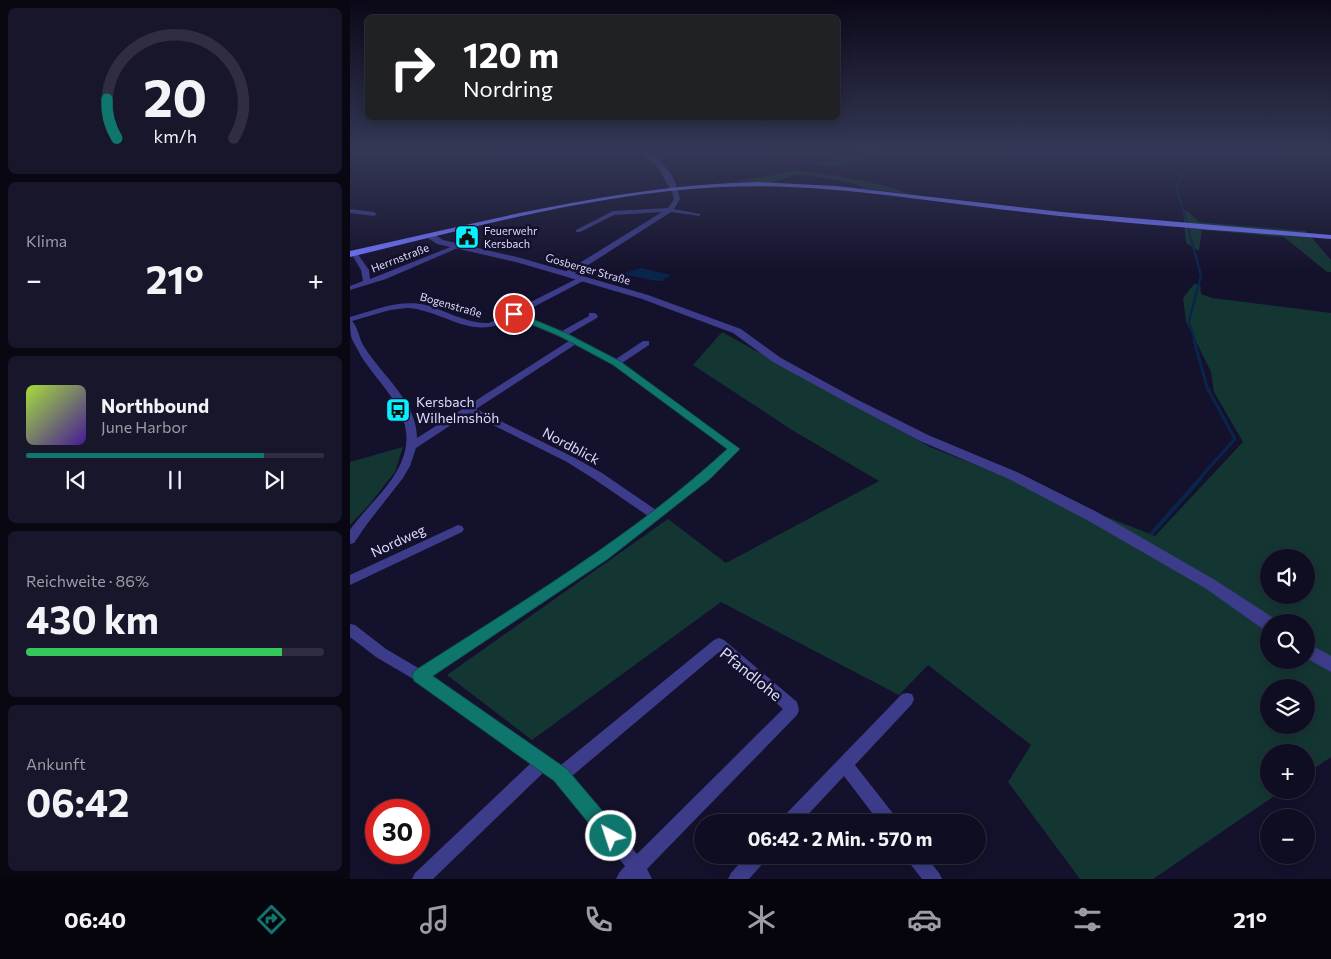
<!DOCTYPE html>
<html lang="de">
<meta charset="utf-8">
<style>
:root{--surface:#0f0d21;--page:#18162a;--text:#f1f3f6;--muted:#9b9ca5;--line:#2f2d3f;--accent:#0f766e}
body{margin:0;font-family:Commissioner,sans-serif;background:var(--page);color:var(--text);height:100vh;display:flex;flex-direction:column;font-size:19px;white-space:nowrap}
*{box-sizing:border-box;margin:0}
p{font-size:16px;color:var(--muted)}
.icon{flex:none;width:28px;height:28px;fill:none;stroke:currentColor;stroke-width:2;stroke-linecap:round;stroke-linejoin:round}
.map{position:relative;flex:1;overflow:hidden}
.side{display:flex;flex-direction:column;gap:8px;padding:8px;background:#080712;width:350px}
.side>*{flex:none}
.guide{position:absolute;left:15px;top:15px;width:475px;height:105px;border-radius:8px;box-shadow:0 2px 12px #0003,0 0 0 1px var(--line);background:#202124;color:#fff;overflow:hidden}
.fabs{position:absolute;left:910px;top:549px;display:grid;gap:10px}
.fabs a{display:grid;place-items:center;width:55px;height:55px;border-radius:50%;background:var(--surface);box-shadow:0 2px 12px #0003,0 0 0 1px var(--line);font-size:25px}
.speed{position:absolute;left:15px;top:799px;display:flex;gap:10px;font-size:25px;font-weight:700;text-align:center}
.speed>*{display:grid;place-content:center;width:65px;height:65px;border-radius:50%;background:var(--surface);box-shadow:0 2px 12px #0003,0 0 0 1px var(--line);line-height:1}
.speed .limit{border:8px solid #d22;background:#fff;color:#111}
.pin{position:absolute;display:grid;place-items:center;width:42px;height:42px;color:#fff;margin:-21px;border:2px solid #fff;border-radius:50%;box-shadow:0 1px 5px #0007}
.me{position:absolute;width:55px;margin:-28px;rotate:320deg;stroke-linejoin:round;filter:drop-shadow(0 0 4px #0008)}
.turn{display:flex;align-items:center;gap:18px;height:105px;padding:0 15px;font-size:22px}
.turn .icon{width:65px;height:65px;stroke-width:2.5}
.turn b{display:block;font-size:35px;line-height:42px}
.big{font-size:38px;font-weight:700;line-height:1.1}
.side .card{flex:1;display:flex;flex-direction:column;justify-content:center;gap:8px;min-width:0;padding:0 18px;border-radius:8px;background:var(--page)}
.side .dial{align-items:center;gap:0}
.dial svg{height:130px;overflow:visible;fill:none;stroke:var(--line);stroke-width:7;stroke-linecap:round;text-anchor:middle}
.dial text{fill:var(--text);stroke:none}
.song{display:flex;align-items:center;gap:15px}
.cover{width:60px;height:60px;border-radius:8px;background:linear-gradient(135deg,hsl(80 70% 55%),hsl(260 70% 35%))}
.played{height:5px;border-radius:2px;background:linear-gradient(90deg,var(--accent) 80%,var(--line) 80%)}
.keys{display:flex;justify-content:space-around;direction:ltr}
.heat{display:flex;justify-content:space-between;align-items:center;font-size:28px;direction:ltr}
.charge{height:8px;border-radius:4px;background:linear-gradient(90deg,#34c759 86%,var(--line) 0)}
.trip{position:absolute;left:344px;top:814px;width:292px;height:50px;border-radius:25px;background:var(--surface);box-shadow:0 2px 12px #0003,0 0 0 1px var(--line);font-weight:700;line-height:50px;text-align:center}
.tabs{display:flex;height:80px;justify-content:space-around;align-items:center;background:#06050d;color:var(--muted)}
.tabs .icon{width:35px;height:35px}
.tabs .current{color:var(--accent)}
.tabs b{font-size:22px;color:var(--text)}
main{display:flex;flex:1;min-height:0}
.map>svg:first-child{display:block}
</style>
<main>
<section class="side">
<div class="card dial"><svg viewBox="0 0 100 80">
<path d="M14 69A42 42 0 1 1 86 69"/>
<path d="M14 69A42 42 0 0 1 8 45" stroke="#0f766e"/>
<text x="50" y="56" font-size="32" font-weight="700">20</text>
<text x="50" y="72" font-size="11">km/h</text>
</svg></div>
<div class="card"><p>Klima</p>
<div class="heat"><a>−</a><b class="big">21°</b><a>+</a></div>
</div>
<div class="card">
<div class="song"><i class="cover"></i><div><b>Northbound</b><p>June Harbor</p></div></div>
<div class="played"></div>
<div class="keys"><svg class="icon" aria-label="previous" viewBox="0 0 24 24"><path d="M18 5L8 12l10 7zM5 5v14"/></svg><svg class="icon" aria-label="pause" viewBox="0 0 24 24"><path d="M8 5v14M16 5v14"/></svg><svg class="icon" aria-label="next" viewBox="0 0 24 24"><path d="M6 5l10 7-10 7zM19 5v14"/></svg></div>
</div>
<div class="card"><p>Reichweite · 86%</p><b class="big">430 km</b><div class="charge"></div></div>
<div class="card"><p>Ankunft</p><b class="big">06:42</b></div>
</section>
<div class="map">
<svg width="981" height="879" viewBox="0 0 981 879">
<rect width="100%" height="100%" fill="#14112c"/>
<!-- green -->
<path fill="#143633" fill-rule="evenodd" d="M 512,149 L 539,149 C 518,158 489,172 466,164 Z
M 443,170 C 483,175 522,180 560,194 L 512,188 L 510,185 L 457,175 L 445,175 L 420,183 L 384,181 L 417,177 Z
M 833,210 L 838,211 L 849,222 L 956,231 L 981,260 L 981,272 L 977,272 L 934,237 L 852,230 L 849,251 L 836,243 Z
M 844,284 L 850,284 L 851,294 L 862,298 L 981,313 L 981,757 L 956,774 L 956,752 L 919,752 L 919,790 L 933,790 L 803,879 L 730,879 L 658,782 L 681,745 L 578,665 L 549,695 L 371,602 L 182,740 L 97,675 L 318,519 L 376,563 L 529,481 L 442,430 L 343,365 L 372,332 L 580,447 L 805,536 L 893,442 L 864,392 L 861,372 L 836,321 L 833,298 ZM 919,558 L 956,558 L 956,595 L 919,595 ZM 919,622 L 956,622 L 956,660 L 919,660 ZM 919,688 L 956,688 L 956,725 L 919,725 Z
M 53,447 L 45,472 L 18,506 L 0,525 L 0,462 Z"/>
<!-- water -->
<path fill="#0a254b" d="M 291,268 L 321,275 L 312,281 L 307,281 L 271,274 Z"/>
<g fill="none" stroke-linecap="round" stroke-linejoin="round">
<!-- stream-far3 -->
<path stroke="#0a254b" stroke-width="2" d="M 837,223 L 826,186 L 840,164 L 840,149
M 838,227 L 840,234"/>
<!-- stream-far2 -->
<path stroke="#0a254b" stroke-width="2.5" d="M 839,232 L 851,275 L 839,321 L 845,341"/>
<!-- stream-far1 -->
<path stroke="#0a254b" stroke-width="3" d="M 844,340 L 857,387 L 885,439 L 849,479"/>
<!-- stream -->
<path stroke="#0a254b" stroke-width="4" d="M 802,533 L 851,478"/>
<!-- minor -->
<path fill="#3c3c8b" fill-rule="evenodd" d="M 324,187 L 327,189 L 330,199 L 324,209 L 350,214 L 350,216 L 321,212 L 221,276 L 215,276 L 215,272 L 312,212 L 264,215 L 230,232 L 226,232 L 226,230 L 263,211 L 318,208 L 324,199 L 321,189 Z
M 0,209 L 24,212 L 27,214 L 24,216 L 0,213 Z
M 108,244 L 111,246 L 110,247 L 36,279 L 0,290 L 0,286 L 13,281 L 11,270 L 1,253 L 2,252 L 7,253 L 19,270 L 20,279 Z
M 230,277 L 237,279 L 170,314 L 212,331 L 239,316 L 239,313 L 245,313 L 248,316 L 247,318 L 219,334 L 266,359 L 293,341 L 299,341 L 299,345 L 272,363 L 389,449 C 376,466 347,488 330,502 C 252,567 166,621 81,676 L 211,765 L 364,640 L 369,638 L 374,640 L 447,702 L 449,710 L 447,715 L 297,869 L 302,879 L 266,879 L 269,873 L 275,866 L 205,780 L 194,772 L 83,879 L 62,879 L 65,873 L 181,763 L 65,680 L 26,657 L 0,637 L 0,624 L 5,625 L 36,649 L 70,669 L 228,566 L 298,516 L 244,479 L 217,462 L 119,413 L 66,448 L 60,466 L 53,478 L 17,524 L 4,543 L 0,544 L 0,530 L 2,527 C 17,507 38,489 49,467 C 73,419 34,392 11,356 C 8,349 3,343 1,336 C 0,330 0,323 0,317 C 25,310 50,299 76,305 C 97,311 117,324 139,323 ZM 57,308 C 85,309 111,331 139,327 C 149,326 156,321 164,317 L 219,341 L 67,438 C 67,401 31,375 13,345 C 9,338 8,327 2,321 L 40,310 ZM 226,344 L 263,365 L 378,449 L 306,510 L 252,473 L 225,458 L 126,409 ZM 369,652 L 433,709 L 287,854 L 222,776 Z
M 108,525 L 112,526 L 114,529 L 112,532 L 0,585 L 0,575 Z
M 557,693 L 562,694 L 564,699 L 562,704 L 505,765 L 545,816 L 547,822 L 529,822 L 494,776 L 451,822 L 432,822 L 434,816 L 552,694 Z
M 397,855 L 417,855 L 415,861 L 399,879 L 378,879 L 381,873 Z
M 556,855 L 575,855 L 589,873 L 592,879 L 572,879 L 558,861 Z"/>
<!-- tertiary -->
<path fill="#3c3c8b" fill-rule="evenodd" d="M 283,149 C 300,147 327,173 327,191 L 321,191 L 307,166 Z
M 78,234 L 84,234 L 93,240 L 171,258 L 298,295 L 391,329 L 431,358 L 508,400 L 578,435 L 669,473 L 747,512 L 865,580 L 925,619 L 926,622 L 919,622 L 919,631 L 913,629 L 855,588 L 737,520 L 659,479 L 570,441 L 500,404 L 423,362 L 383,333 L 292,299 L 166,262 L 87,244 L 78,238 Z
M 956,642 L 981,656 L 981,672 L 956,658 Z"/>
<!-- secondary -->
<path fill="#7275ff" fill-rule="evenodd" d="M 409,182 L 486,186 L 712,212 L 981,235 L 981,239 C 879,231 776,224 674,212 C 573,201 473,182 371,187 C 245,193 122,228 0,257 L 0,251 C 136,221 270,185 409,182 Z"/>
</g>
<!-- sky -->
<linearGradient id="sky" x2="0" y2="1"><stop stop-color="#0b0918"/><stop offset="0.55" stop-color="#343856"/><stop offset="1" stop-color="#343856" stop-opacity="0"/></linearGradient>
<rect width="981" height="272" fill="url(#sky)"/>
<!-- route -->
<path fill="#0f766e" stroke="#0a4d48" d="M 164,311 L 216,333 L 270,361 L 390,449 L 360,479 L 258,559 L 83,676 L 217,769 L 268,829 L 270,836 L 268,842 L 261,845 L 254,842 L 204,781 L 64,681 L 62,676 L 64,671 C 171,602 283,536 377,449 L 263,365 L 209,336 L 161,316 L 161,312 Z"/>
<!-- icons -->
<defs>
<symbol id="civic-square" viewBox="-11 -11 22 22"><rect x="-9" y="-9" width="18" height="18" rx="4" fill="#07f0ff" stroke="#14112c"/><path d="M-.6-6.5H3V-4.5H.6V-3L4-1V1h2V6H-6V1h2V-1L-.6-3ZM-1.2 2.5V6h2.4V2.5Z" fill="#111"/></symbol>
<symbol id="bus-square" viewBox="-11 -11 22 22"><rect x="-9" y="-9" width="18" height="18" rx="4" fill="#07f0ff" stroke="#14112c"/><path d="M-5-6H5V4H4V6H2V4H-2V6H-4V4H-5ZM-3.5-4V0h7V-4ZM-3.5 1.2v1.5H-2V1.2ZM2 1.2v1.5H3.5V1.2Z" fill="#111"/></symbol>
</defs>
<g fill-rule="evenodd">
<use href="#civic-square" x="103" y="223" width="28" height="28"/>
<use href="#bus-square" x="34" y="396" width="28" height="28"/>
</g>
<g text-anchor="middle" stroke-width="5" stroke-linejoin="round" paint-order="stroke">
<!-- far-poi labels -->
<g font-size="11" fill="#dedbff" stroke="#14112c" text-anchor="start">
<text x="134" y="235">Feuerwehr<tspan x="134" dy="13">Kersbach</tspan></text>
</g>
<!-- far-street labels -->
<g font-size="11" fill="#dedbff" stroke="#14112c">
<text transform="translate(50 258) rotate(-21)" y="4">Herrnstraße</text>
<text transform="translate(238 269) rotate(16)" y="4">Gosberger Straße</text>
<text transform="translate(101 305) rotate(16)" y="4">Bogenstraße</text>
</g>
<!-- poi labels -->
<g font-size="14" fill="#dedbff" stroke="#14112c" text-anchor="start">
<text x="66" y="407">Kersbach<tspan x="66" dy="16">Wilhelmshöh</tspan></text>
</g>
<!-- street labels -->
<g font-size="14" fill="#dedbff" stroke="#14112c">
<text transform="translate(221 446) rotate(28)" y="5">Nordblick</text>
<text transform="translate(48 541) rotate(-25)" y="5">Nordweg</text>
</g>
<!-- near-street labels -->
<g font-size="16" fill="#dedbff" stroke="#14112c">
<text transform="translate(401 674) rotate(39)" y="6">Pfandlohe</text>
</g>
</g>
</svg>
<div class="fabs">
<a><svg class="icon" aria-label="sound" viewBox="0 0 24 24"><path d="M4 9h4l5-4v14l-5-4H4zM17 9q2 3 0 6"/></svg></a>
<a><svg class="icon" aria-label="search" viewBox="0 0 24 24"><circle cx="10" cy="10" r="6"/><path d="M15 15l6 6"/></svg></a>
<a><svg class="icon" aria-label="layers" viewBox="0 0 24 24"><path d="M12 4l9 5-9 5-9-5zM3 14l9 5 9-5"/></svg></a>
<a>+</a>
<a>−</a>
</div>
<div class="speed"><div class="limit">30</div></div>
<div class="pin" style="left:164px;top:314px;background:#d93025"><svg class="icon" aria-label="arrive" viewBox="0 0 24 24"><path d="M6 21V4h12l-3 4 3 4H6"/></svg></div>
<svg class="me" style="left:261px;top:836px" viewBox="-20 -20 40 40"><circle r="17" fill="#0f766e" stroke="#fff" stroke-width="3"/><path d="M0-11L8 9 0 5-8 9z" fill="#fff"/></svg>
<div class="trip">06:42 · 2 Min. · 570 m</div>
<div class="guide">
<div class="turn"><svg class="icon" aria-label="right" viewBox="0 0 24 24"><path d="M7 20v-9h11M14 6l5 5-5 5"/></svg><div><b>120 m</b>Nordring</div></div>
</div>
</div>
</main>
<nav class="tabs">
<b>06:40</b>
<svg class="icon current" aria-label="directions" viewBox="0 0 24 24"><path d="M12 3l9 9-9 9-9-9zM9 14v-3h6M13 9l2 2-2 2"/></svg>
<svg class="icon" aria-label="music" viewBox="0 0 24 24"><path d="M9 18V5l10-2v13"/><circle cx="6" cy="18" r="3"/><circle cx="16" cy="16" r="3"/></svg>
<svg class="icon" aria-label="phone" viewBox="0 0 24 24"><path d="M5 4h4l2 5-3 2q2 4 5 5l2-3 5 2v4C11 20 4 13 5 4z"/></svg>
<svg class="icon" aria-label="climate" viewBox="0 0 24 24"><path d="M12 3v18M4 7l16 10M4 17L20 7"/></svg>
<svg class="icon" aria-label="car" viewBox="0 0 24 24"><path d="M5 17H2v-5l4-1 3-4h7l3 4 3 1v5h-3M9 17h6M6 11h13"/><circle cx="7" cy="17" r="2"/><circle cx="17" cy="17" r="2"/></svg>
<svg class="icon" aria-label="filters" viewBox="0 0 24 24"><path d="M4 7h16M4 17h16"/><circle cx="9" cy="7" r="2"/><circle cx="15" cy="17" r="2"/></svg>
<b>21°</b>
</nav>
